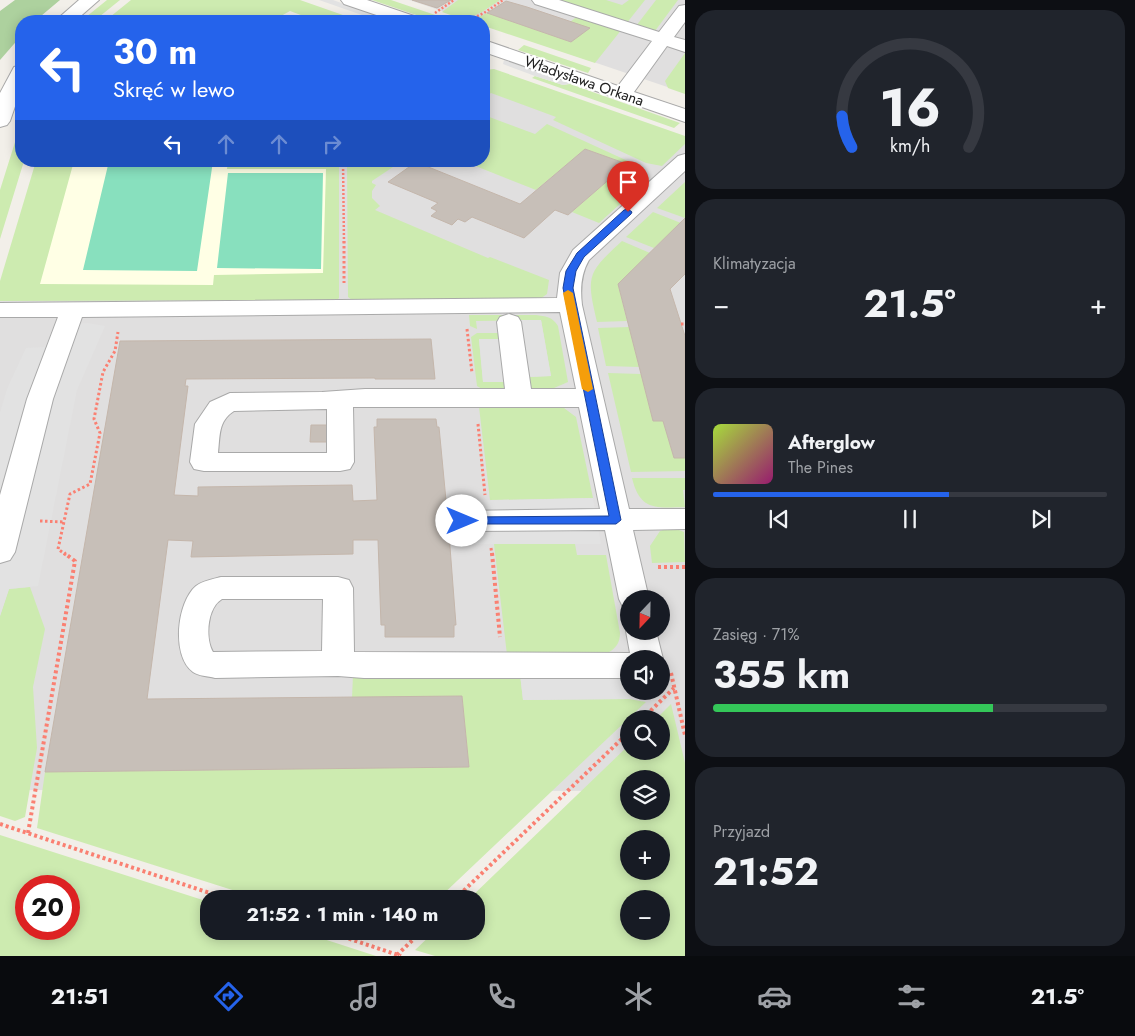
<!DOCTYPE html>
<html lang="pl">
<meta charset="utf-8">
<style>
:root{--surface:#171b24;--page:#20242c;--text:#f1f3f6;--muted:#9ea1a6;--line:#363941;--accent:#2563eb}
body{margin:0;font-family:Jost,sans-serif;background:var(--page);color:var(--text);height:100vh;display:flex;flex-direction:column;font-size:19px;white-space:nowrap}
*{box-sizing:border-box;margin:0}
p{font-size:16px;color:var(--muted)}
.icon{flex:none;width:28px;height:28px;fill:none;stroke:currentColor;stroke-width:2;stroke-linecap:round;stroke-linejoin:round}
.map{position:relative;flex:1;overflow:hidden}
.sheet{display:flex;flex-direction:column;gap:10px;padding:10px;background:#0d0f14;width:450px}
.sheet>*{flex:none}
.top-card{position:absolute;left:15px;top:15px;width:475px;height:152px;border-radius:20px;box-shadow:0 2px 12px #0003;background:#2563eb;color:#fff;overflow:hidden}
.needle{width:32px;rotate:202deg}
.buttons{position:absolute;left:620px;top:590px;display:grid;gap:10px}
.buttons a{display:grid;place-items:center;width:50px;height:50px;border-radius:50%;background:var(--surface);box-shadow:0 2px 12px #0003;font-size:25px}
.speed{position:absolute;left:15px;top:875px;display:flex;gap:10px;font-size:25px;font-weight:700;text-align:center}
.speed>*{display:grid;place-content:center;width:65px;height:65px;border-radius:50%;background:var(--surface);box-shadow:0 2px 12px #0003;line-height:1}
.speed .limit{border:8px solid #d22;background:#fff;color:#111}
.pin{position:absolute;display:grid;place-items:center;width:42px;height:42px;color:#fff;margin:-51px -21px;border-radius:50% 50% 50% 0;rotate:-45deg;box-shadow:0 0 5px #0007}
.pin .icon{rotate:45deg}
.me{position:absolute;width:55px;margin:-28px;rotate:90deg;stroke-linejoin:round;filter:drop-shadow(0 0 4px #0008)}
.turn{display:flex;align-items:center;gap:18px;height:105px;padding:0 15px;font-size:22px}
.turn .icon{width:65px;height:65px;stroke-width:2.5}
.turn b{display:block;font-size:35px;line-height:42px}
.lanes{display:flex;align-items:center;height:48px;padding:0 15px;background:#0003;justify-content:center;gap:25px;direction:ltr}
.lanes .off{opacity:.35}
.big{font-size:38px;font-weight:700;line-height:1.1}
.sheet .tile{flex:1;display:flex;flex-direction:column;justify-content:center;gap:8px;min-width:0;padding:0 18px;border-radius:20px;background:var(--page)}
.sheet .dial{align-items:center;gap:0}
.dial svg{height:130px;overflow:visible;fill:none;stroke:var(--line);stroke-width:7;stroke-linecap:round;text-anchor:middle}
.dial text{fill:var(--text);stroke:none}
.song{display:flex;align-items:center;gap:15px}
.cover{width:60px;height:60px;border-radius:8px;background:linear-gradient(135deg,hsl(80 70% 55%),hsl(320 70% 35%))}
.played{height:5px;border-radius:2px;background:linear-gradient(90deg,var(--accent) 60%,var(--line) 60%)}
.keys{display:flex;justify-content:space-around;direction:ltr}
.heat{display:flex;justify-content:space-between;align-items:center;font-size:28px;direction:ltr}
.charge{height:8px;border-radius:4px;background:linear-gradient(90deg,#34c759 71%,var(--line) 0)}
.trip{position:absolute;left:200px;top:890px;width:285px;height:50px;border-radius:20px;background:var(--surface);box-shadow:0 2px 12px #0003;font-weight:700;line-height:50px;text-align:center}
.tab-bar{display:flex;height:80px;justify-content:space-around;align-items:center;background:#090b0e;color:var(--muted)}
.tab-bar .icon{width:35px;height:35px}
.tab-bar .selected{color:var(--accent)}
.tab-bar b{font-size:22px;color:var(--text)}
main{display:flex;flex:1;min-height:0}
.map>svg:first-child{display:block}
</style>
<main>
<div class="map">
<svg width="685" height="956" viewBox="0 0 685 956">
<rect width="100%" height="100%" fill="#f2efe9"/>
<!-- residential -->
<path fill="#e0dfdf" fill-rule="evenodd" d="M 409,0 L 685,0 L 685,93 L 484,25 L 484,21 L 472,21 Z
M 484,69 L 685,141 L 685,791 L 661,779 L 629,779 L 629,791 L 0,790 L 0,295 L 39,161 L 484,161 ZM 629,599 L 661,599 L 661,631 L 629,631 ZM 629,659 L 661,659 L 661,691 L 629,691 ZM 629,719 L 661,719 L 661,751 L 629,751 Z"/>
<!-- education -->
<path fill="#ffffe5" d="M 49,161 L 230,161 L 332,164 L 331,286 L 16,288 Z"/>
<!-- grass -->
<path fill="#cdebb0" fill-rule="evenodd" d="M 107,0 L 120,0 L 94,21 L 81,21 Z
M 131,0 L 300,0 L 360,21 L 317,21 L 290,11 L 272,21 L 227,21 L 218,18 L 212,21 L 105,21 Z
M 372,0 L 391,0 L 453,21 L 434,21 Z
M 458,0 L 500,0 L 482,12 L 465,20 L 442,12 Z
M 563,0 L 606,0 L 622,5 L 629,0 L 645,0 L 626,24 L 559,3 Z
M 656,0 L 678,0 L 655,31 L 636,26 Z
M 487,13 L 571,42 L 570,22 L 579,15 L 622,29 L 595,63 L 484,26 L 484,21 L 470,21 Z
M 524,45 L 591,68 L 588,73 L 518,50 Z
M 685,53 L 685,94 L 668,88 L 665,81 Z
M 494,69 L 685,136 L 685,144 L 662,166 L 646,163 L 553,120 L 556,117 L 491,93 L 484,98 L 484,70 Z
M 535,76 L 563,85 L 570,84 L 680,123 L 674,128 L 532,78 Z
M 484,115 L 535,134 L 547,124 L 630,162 L 627,164 L 585,149 L 536,190 L 463,161 L 484,161 Z
M 21,123 L 21,161 L 24,161 L 0,239 L 0,190 Z
M 36,161 L 74,161 L 40,284 L 213,285 L 214,275 L 323,273 L 326,169 L 227,169 L 228,161 L 339,161 L 339,298 L 337,300 L 0,301 L 0,281 Z
M 347,161 L 402,161 L 372,181 L 372,183 L 376,185 L 372,191 L 372,198 L 380,206 L 375,210 L 488,258 L 490,257 L 549,280 L 547,294 L 540,299 L 352,300 L 348,297 Z
M 622,168 L 649,178 L 599,223 L 572,212 Z
M 685,182 L 685,218 L 657,208 Z
M 653,212 L 681,223 L 654,248 L 626,237 Z
M 622,241 L 650,253 L 618,284 L 627,321 L 597,322 C 586,276 587,273 622,241 Z
M 469,315 L 536,315 C 545,316 553,317 558,326 L 568,382 L 554,388 L 530,388 L 528,377 L 551,376 L 541,320 L 476,321 L 477,329 L 470,326 Z
M 629,327 L 639,367 L 606,366 L 598,328 Z
M 477,333 L 499,333 L 500,339 L 479,340 L 483,382 L 506,382 L 507,389 L 482,389 L 477,386 L 471,337 Z
M 608,373 L 641,374 L 653,421 L 663,421 L 674,458 L 685,458 L 685,471 L 631,472 Z
M 552,406 L 564,408 L 576,417 L 593,498 L 490,500 L 479,407 Z
M 632,478 L 685,478 L 685,490 L 683,490 L 685,507 C 656,508 640,511 632,478 Z
M 663,530 L 679,530 L 684,532 L 685,562 L 652,563 L 650,546 L 660,531 Z
M 494,544 L 575,544 L 577,555 L 606,555 L 620,633 C 620,644 615,649 606,654 L 507,655 Z
M 30,587 L 45,629 L 33,687 L 37,748 L 25,817 L 15,821 L 0,816 L 0,616 L 9,589 Z
M 520,674 L 523,700 L 629,699 L 646,702 L 438,899 L 261,899 L 37,828 L 45,772 L 469,767 L 462,696 L 352,698 L 353,675 Z
M 671,704 L 685,763 L 685,956 L 435,956 L 415,950 L 435,931 L 476,931 L 476,899 L 469,899 L 629,745 L 629,751 L 661,751 L 661,719 L 656,719 ZM 629,779 L 661,779 L 661,811 L 629,811 ZM 629,839 L 661,839 L 661,871 L 629,871 ZM 629,899 L 661,899 L 661,931 L 629,931 Z
M 0,835 L 209,902 L 209,931 L 299,931 L 376,956 L 0,956 ZM 26,886 L 69,886 L 69,929 L 26,929 Z"/>
<!-- forest -->
<path fill="#add19e" d="M 15,0 L 60,0 L 35,21 L 21,21 L 21,36 L 0,60 L 0,11 Z"/>
<!-- pitch -->
<path fill="#88e0be" d="M 109,161 L 213,161 L 197,271 L 83,270 Z
M 228,173 L 323,173 L 321,269 L 217,268 Z"/>
<!-- parking -->
<path fill="#e2e2e2" d="M 319,0 L 333,0 L 386,19 L 379,21 Z
M 504,60 L 572,83 L 563,85 L 535,76 L 503,64 Z
M 519,320 L 541,320 L 551,376 L 528,377 Z
M 87,323 L 105,326 L 77,390 L 38,586 L 9,589 L 0,616 L 0,413 L 7,389 L 26,348 L 45,347 L 54,325 Z
M 479,339 L 500,339 L 506,382 L 483,382 Z
M 593,498 L 601,544 L 464,544 L 459,501 Z
M 520,674 L 624,675 L 629,699 L 523,700 Z"/>
<!-- building -->
<path fill="#c7bfb8" stroke="#c4b6ab" d="M 412,0 L 451,0 L 437,8 Z
M 506,1 L 527,7 L 590,28 L 571,42 L 487,13 Z
M 585,149 L 627,164 L 568,215 L 555,210 L 524,238 L 472,217 L 465,222 L 458,219 L 452,225 L 431,216 L 437,211 L 431,208 L 438,203 L 388,182 L 416,162 L 520,204 Z
M 685,218 L 685,274 L 670,289 L 685,336 L 685,458 L 674,458 L 663,421 L 653,421 L 618,284 Z
M 431,339 L 435,379 L 375,379 L 375,378 L 186,379 L 185,386 L 188,386 L 174,495 L 198,496 L 198,487 L 352,485 L 353,501 L 377,500 L 374,427 L 377,427 L 377,419 L 436,419 L 437,427 L 439,427 L 448,521 L 456,625 L 454,625 L 454,637 L 385,637 L 385,625 L 381,625 L 378,540 L 353,540 L 353,554 L 191,557 L 193,541 L 168,540 L 147,699 L 462,696 L 469,767 L 45,772 L 120,341 Z
M 311,425 L 327,425 L 327,442 L 310,442 Z"/>
<g fill="none" stroke-linecap="round" stroke-linejoin="round">
<defs>
<path id="minor" d="M 79,0 L 99,0 L 75,21 L 55,21 Z
M 341,0 L 367,0 L 417,17 L 420,21 L 394,21 L 344,4 Z
M 532,0 L 559,0 L 659,32 L 679,6 L 685,5 L 685,22 L 674,37 L 685,40 L 685,52 L 667,46 L 634,92 L 685,109 L 685,122 L 484,52 L 484,40 L 618,86 L 652,41 L 535,4 Z
M 21,65 L 21,89 L 10,121 L 7,125 L 0,127 L 0,93 L 14,67 Z
M 685,154 L 685,171 L 589,260 C 581,274 580,288 582,305 L 629,509 L 685,509 L 685,529 L 633,530 L 649,599 L 629,599 L 629,609 L 623,607 L 619,599 L 605,530 L 462,531 L 452,528 L 448,521 L 452,514 L 462,511 L 600,509 L 579,407 L 353,407 L 354,462 L 350,469 L 340,471 L 204,471 L 194,469 L 190,462 L 195,424 L 210,402 L 230,393 L 322,392 L 365,389 L 505,389 L 497,322 L 500,317 L 509,314 L 518,317 L 521,322 L 531,389 L 576,389 L 560,312 L 82,317 L 53,399 L 15,552 L 10,560 L 0,563 L 0,495 L 27,399 L 58,317 L 0,317 L 0,303 L 557,298 L 560,273 L 573,250 L 678,156 ZM 327,409 L 327,453 L 218,453 C 220,436 218,421 234,411 Z
M 221,577 L 338,577 L 349,580 L 353,588 L 354,652 L 630,653 L 626,631 L 629,625 L 629,631 L 656,631 L 663,659 L 661,662 L 661,659 L 629,659 L 629,678 L 364,678 L 338,676 L 215,678 C 208,676 198,676 193,672 C 171,656 177,602 196,586 C 202,581 213,579 221,577 ZM 222,599 L 323,599 L 322,651 L 213,652 C 205,638 207,608 222,599 Z"/>
</defs>
<!-- minor casing -->
<use href="#minor" stroke="#a9a9a9" stroke-width="2"/>
<!-- path-far2 -->
<path stroke="#fa8072" stroke-width="2.5" stroke-dasharray="2 2" stroke-linecap="butt" d="M 435,13 L 454,0
M 466,21 L 484,13 L 503,0
M 16,48 L 21,42
M 343,161 L 344,243"/>
<!-- path-far1 -->
<path stroke="#fa8072" stroke-width="3" stroke-dasharray="2.5 2.5" stroke-linecap="butt" d="M 344,241 L 344,283
M 681,324 L 685,324
M 467,329 L 472,373
M 478,424 L 485,495
M 40,521 L 64,522
M 491,548 L 492,555
M 66,555 L 58,549 L 70,494 L 90,484 L 100,433 L 94,419 L 103,372 L 115,351 L 118,332"/>
<!-- path -->
<path stroke="#fa8072" stroke-width="4" stroke-dasharray="3 3" stroke-linecap="butt" d="M 492,553 L 500,637
M 658,567 L 685,567
M 671,673 L 685,735
M 642,719 L 674,688
M 0,824 L 228,899
M 28,833 L 75,561 L 64,553
M 455,899 L 629,732
M 326,931 L 401,956
M 397,955 L 422,931"/>
<!-- minor -->
<use href="#minor" fill="#fff" fill-rule="evenodd"/>
</g>
<!-- route -->
<path fill="#2563eb" stroke="#184099" d="M 628,209 L 632,212 L 631,214 L 584,257 L 576,271 L 573,288 L 621,520 L 616,524 L 458,524 L 456,521 L 458,518 L 462,517 L 609,516 L 563,288 L 566,271 L 577,253 L 624,210 Z"/>
<!-- slow -->
<path fill="#f59e0b" d="M 568,290 L 573,293 L 593,389 L 588,392 L 582,389 L 563,293 Z"/>
<g text-anchor="middle" stroke-width="4.5" stroke-linejoin="round" paint-order="stroke">
<!-- far-street labels -->
<g font-size="15" fill="#222" stroke="#fff">
<text transform="translate(584 81) rotate(19)" y="5">Władysława Orkana</text>
</g>
</g>
</svg>
<div class="buttons">
<a><svg class="needle" viewBox="-14 -14 28 28"><path d="M0-13l5 13h-10z" fill="#e53935"/><path d="M0 13l5-13h-10z" fill="#9ea1a6"/></svg></a>
<a><svg class="icon" aria-label="sound" viewBox="0 0 24 24"><path d="M4 9h4l5-4v14l-5-4H4zM17 9q2 3 0 6"/></svg></a>
<a><svg class="icon" aria-label="search" viewBox="0 0 24 24"><circle cx="10" cy="10" r="6"/><path d="M15 15l6 6"/></svg></a>
<a><svg class="icon" aria-label="layers" viewBox="0 0 24 24"><path d="M12 4l9 5-9 5-9-5zM3 14l9 5 9-5"/></svg></a>
<a>+</a>
<a>−</a>
</div>
<div class="speed"><div class="limit">20</div></div>
<div class="pin" style="left:628px;top:212px;background:#d93025"><svg class="icon" aria-label="arrive" viewBox="0 0 24 24"><path d="M6 21V4h12l-3 4 3 4H6"/></svg></div>
<svg class="me" style="left:462px;top:521px" viewBox="-20 -20 40 40"><circle r="19" fill="#fff"/><path d="M0-13L10 11 0 6-10 11z" fill="#2563eb"/></svg>
<div class="trip">21:52 · 1 min · 140 m</div>
<div class="top-card">
<div class="turn"><svg class="icon" aria-label="left" viewBox="0 0 24 24"><path d="M17 20v-9H6M10 6l-5 5 5 5"/></svg><div><b>30 m</b>Skręć w lewo</div></div>
<div class="lanes"><svg class="icon" aria-label="left" viewBox="0 0 24 24"><path d="M17 20v-9H6M10 6l-5 5 5 5"/></svg><svg class="icon off" aria-label="ahead" viewBox="0 0 24 24"><path d="M12 20V5M6 11l6-6 6 6"/></svg><svg class="icon off" aria-label="ahead" viewBox="0 0 24 24"><path d="M12 20V5M6 11l6-6 6 6"/></svg><svg class="icon off" aria-label="right" viewBox="0 0 24 24"><path d="M7 20v-9h11M14 6l5 5-5 5"/></svg></div>
</div>
</div>
<section class="sheet">
<div class="tile dial"><svg viewBox="0 0 100 80">
<path d="M14 69A42 42 0 1 1 86 69"/>
<path d="M14 69A42 42 0 0 1 8 50" stroke="#2563eb"/>
<text x="50" y="56" font-size="32" font-weight="700">16</text>
<text x="50" y="72" font-size="11">km/h</text>
</svg></div>
<div class="tile"><p>Klimatyzacja</p>
<div class="heat"><a>−</a><b class="big">21.5°</b><a>+</a></div>
</div>
<div class="tile">
<div class="song"><i class="cover"></i><div><b>Afterglow</b><p>The Pines</p></div></div>
<div class="played"></div>
<div class="keys"><svg class="icon" aria-label="previous" viewBox="0 0 24 24"><path d="M18 5L8 12l10 7zM5 5v14"/></svg><svg class="icon" aria-label="pause" viewBox="0 0 24 24"><path d="M8 5v14M16 5v14"/></svg><svg class="icon" aria-label="next" viewBox="0 0 24 24"><path d="M6 5l10 7-10 7zM19 5v14"/></svg></div>
</div>
<div class="tile"><p>Zasięg · 71%</p><b class="big">355 km</b><div class="charge"></div></div>
<div class="tile"><p>Przyjazd</p><b class="big">21:52</b></div>
</section>
</main>
<nav class="tab-bar">
<b>21:51</b>
<svg class="icon selected" aria-label="directions" viewBox="0 0 24 24"><path d="M12 3l9 9-9 9-9-9zM9 14v-3h6M13 9l2 2-2 2"/></svg>
<svg class="icon" aria-label="music" viewBox="0 0 24 24"><path d="M9 18V5l10-2v13"/><circle cx="6" cy="18" r="3"/><circle cx="16" cy="16" r="3"/></svg>
<svg class="icon" aria-label="phone" viewBox="0 0 24 24"><path d="M5 4h4l2 5-3 2q2 4 5 5l2-3 5 2v4C11 20 4 13 5 4z"/></svg>
<svg class="icon" aria-label="climate" viewBox="0 0 24 24"><path d="M12 3v18M4 7l16 10M4 17L20 7"/></svg>
<svg class="icon" aria-label="car" viewBox="0 0 24 24"><path d="M5 17H2v-5l4-1 3-4h7l3 4 3 1v5h-3M9 17h6M6 11h13"/><circle cx="7" cy="17" r="2"/><circle cx="17" cy="17" r="2"/></svg>
<svg class="icon" aria-label="filters" viewBox="0 0 24 24"><path d="M4 7h16M4 17h16"/><circle cx="9" cy="7" r="2"/><circle cx="15" cy="17" r="2"/></svg>
<b>21.5°</b>
</nav>
